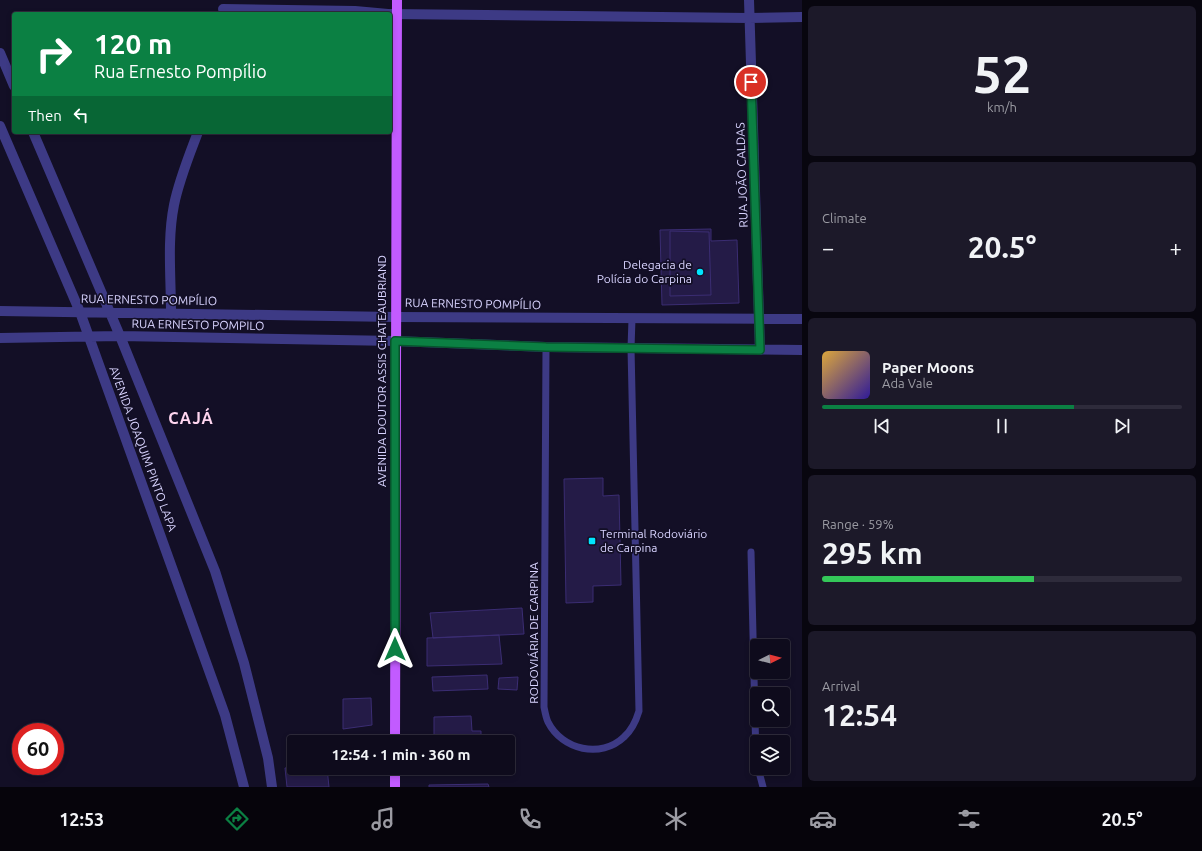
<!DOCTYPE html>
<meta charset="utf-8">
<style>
:root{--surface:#0e0b1c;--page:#1c1929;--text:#f1f3f6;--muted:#9b9ba3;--line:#2e2b3b;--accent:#0b8043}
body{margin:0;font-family:Ubuntu,sans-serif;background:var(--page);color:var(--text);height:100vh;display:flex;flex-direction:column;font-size:15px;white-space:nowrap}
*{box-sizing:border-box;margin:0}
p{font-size:13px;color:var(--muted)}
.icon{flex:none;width:22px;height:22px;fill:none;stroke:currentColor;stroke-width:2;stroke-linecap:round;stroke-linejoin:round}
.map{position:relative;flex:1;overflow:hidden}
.side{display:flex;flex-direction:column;gap:6px;padding:6px;background:#08060f;width:400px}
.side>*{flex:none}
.guide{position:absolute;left:12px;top:12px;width:380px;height:122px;border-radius:4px;box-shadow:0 2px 6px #0003,0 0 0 1px var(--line);background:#0b8043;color:#fff;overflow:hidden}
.needle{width:26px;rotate:84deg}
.controls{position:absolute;left:750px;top:639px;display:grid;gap:8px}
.controls a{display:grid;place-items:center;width:40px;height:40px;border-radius:4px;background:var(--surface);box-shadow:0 2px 6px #0003,0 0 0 1px var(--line);font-size:20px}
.speed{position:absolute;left:12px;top:723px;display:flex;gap:8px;font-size:20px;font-weight:700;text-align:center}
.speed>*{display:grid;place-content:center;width:52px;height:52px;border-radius:50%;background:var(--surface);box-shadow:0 2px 6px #0003,0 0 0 1px var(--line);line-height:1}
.speed .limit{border:6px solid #d22;background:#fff;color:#111}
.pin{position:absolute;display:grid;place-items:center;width:34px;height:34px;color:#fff;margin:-17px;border:2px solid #fff;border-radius:50%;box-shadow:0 1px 4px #0007}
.me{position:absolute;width:44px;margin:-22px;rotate:0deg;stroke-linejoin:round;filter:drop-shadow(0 0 3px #0008)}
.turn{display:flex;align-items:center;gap:14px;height:84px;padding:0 16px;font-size:18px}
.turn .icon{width:52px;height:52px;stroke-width:2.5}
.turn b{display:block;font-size:28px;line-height:34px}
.then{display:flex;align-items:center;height:38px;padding:0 16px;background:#0003;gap:8px;font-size:15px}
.big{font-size:30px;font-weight:700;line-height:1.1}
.side .card{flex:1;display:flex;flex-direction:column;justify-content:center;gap:6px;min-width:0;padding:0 14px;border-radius:6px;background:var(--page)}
.side .dial{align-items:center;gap:0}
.dial b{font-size:52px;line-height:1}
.song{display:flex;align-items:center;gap:12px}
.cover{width:48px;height:48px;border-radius:6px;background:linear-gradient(135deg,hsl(40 70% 55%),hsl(250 70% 35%))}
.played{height:4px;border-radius:2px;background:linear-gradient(90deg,var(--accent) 70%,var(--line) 70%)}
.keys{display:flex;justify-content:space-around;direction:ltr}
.heat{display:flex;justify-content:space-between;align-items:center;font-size:22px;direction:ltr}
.charge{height:6px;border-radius:3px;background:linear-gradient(90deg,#34c759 59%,var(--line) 0)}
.trip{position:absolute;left:287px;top:735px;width:228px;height:40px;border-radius:4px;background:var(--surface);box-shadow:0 2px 6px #0003,0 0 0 1px var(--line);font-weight:700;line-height:40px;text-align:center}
.dock{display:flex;height:64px;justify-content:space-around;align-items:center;background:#06040b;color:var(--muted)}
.dock .icon{width:28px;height:28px}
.dock .on{color:var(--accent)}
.dock b{font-size:18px;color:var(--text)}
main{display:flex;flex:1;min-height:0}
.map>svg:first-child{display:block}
</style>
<main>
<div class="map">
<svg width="802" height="787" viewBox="0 0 802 787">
<rect width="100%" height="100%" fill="#130f26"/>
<!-- building -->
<path fill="#241b47" stroke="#3b2d73" d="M 711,229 L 711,241 L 737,240 L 739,303 L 662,305 L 660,230 Z
M 670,231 L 709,232 L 711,295 L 670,296 Z
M 603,478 L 603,496 L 619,495 L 621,585 L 593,586 L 593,602 L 566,603 L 564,479 Z
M 522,608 L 524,634 L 433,638 L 430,613 Z
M 499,635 L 502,664 L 427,666 L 427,638 Z
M 487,675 L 488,689 L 433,691 L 432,677 Z
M 518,677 L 517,690 L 498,689 L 499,678 Z
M 371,698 L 372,725 L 343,729 L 343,699 Z
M 471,716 L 472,731 L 481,731 L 481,742 L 434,742 L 434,717 Z
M 294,767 L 327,768 L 329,787 L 287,787 L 285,768 Z
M 488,784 L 489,787 L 429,787 L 429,785 Z"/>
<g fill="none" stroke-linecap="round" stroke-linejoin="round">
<!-- lane -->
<path stroke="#3d3a85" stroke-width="7" d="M 546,347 L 544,707 C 545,712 546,718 548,722 C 562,750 601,759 624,737 C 632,730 636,721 639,711 L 631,348 L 632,319
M 751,552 L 756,759 L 757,764
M 758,768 L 763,787"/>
<!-- street -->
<path stroke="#3d3a85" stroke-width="10" d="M 749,0 L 760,350
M 223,9 L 355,11 L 388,14
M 390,14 L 749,18 L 802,17
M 0,53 L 14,86
M 0,126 L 80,312 L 225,715 L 244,787
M 33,132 L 120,336 L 215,571 L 244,663 L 268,758 L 272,787
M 0,311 L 395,317 L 802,319
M 171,313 C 171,277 167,240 174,205 C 179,180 189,156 198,132
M 0,338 L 120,336 L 395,341 L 546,347 L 802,350"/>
<!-- primary -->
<path stroke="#c25bff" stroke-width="10" d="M 395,742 L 397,0
M 395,787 L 395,768"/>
</g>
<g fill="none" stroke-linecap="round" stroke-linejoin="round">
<defs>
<path id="route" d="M 395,649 L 395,341 L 546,347 L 760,350 L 751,82"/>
</defs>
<!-- route casing -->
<use href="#route" stroke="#07532c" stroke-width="10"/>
<!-- route -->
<use href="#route" stroke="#0b8043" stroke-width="7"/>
</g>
<!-- markers -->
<g fill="#00e5ff" stroke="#130f26" stroke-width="1.5">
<circle cx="700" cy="272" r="4"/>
<rect x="588" y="537" width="8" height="8" rx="2"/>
</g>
<g text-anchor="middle" stroke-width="3.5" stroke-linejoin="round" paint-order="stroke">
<!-- street labels -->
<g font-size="12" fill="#d9d4ff" stroke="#130f26">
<text transform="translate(742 175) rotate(-92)" y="4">RUA JOÃO CALDAS</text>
<text transform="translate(149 300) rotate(1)" y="4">RUA ERNESTO POMPÍLIO</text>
<text transform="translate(473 304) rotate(1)" y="4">RUA ERNESTO POMPÍLIO</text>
<text transform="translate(198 325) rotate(1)" y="4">RUA ERNESTO POMPILO</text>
<text transform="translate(382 371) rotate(-90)" y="4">AVENIDA DOUTOR ASSIS CHATEAUBRIAND</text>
<text transform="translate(143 449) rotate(70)" y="4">AVENIDA JOAQUIM PINTO LAPA</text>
<text transform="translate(534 633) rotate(-90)" y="4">RODOVIÁRIA DE CARPINA</text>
</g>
<!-- poi labels -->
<g font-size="12" fill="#d9d4ff" stroke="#130f26" text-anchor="end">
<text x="692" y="269">Delegacia de<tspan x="692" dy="14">Polícia do Carpina</tspan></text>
<text x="600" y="538" text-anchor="start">Terminal Rodoviário<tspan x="600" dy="14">de Carpina</tspan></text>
</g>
<!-- district labels -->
<g font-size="16" font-weight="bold" letter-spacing="1" fill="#ffd6f0" stroke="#130f26">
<text x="191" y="424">CAJÁ</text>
</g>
</g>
</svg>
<div class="controls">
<a><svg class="needle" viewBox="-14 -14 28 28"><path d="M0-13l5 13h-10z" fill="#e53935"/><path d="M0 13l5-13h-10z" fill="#9b9ba3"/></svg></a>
<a><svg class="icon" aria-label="search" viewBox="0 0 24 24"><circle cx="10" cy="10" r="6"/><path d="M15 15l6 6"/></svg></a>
<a><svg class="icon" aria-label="layers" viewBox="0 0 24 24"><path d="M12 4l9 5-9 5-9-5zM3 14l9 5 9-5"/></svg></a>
</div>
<div class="speed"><div class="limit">60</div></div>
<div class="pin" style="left:751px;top:82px;background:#d93025"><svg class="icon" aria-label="arrive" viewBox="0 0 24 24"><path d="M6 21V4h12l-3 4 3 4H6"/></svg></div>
<svg class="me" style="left:395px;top:649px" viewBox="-20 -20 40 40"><path d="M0-17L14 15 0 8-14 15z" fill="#0b8043" stroke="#fff" stroke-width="4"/></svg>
<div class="trip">12:54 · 1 min · 360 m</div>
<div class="guide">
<div class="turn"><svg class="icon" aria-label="right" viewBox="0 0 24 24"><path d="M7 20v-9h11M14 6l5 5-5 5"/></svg><div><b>120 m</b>Rua Ernesto Pompílio</div></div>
<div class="then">Then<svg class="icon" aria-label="left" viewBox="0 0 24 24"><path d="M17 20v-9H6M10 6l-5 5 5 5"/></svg></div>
</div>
</div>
<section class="side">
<div class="card dial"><b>52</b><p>km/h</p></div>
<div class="card"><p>Climate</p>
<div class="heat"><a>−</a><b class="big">20.5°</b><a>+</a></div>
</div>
<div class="card">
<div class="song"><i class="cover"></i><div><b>Paper Moons</b><p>Ada Vale</p></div></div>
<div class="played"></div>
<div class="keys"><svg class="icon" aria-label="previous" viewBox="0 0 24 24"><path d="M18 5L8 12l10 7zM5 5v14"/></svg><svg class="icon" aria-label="pause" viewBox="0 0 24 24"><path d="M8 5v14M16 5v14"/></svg><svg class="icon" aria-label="next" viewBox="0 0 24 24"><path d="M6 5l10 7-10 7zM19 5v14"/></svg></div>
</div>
<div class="card"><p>Range · 59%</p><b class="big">295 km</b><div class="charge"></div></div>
<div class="card"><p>Arrival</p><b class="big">12:54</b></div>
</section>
</main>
<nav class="dock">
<b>12:53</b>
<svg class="icon on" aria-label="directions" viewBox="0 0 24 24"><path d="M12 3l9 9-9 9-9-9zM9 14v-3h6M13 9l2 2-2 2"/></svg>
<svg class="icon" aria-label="music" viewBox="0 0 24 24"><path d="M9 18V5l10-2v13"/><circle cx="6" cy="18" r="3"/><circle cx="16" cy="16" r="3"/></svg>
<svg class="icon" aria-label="phone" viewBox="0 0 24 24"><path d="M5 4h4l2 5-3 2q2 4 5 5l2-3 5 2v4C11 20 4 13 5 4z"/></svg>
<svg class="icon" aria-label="climate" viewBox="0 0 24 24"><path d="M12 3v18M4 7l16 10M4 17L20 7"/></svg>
<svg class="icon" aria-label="car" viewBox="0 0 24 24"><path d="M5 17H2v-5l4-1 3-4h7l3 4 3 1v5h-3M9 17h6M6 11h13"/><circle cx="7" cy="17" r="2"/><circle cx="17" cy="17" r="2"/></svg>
<svg class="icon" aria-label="filters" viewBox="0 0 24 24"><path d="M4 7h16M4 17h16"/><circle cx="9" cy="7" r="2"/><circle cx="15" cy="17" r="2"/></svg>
<b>20.5°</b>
</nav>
